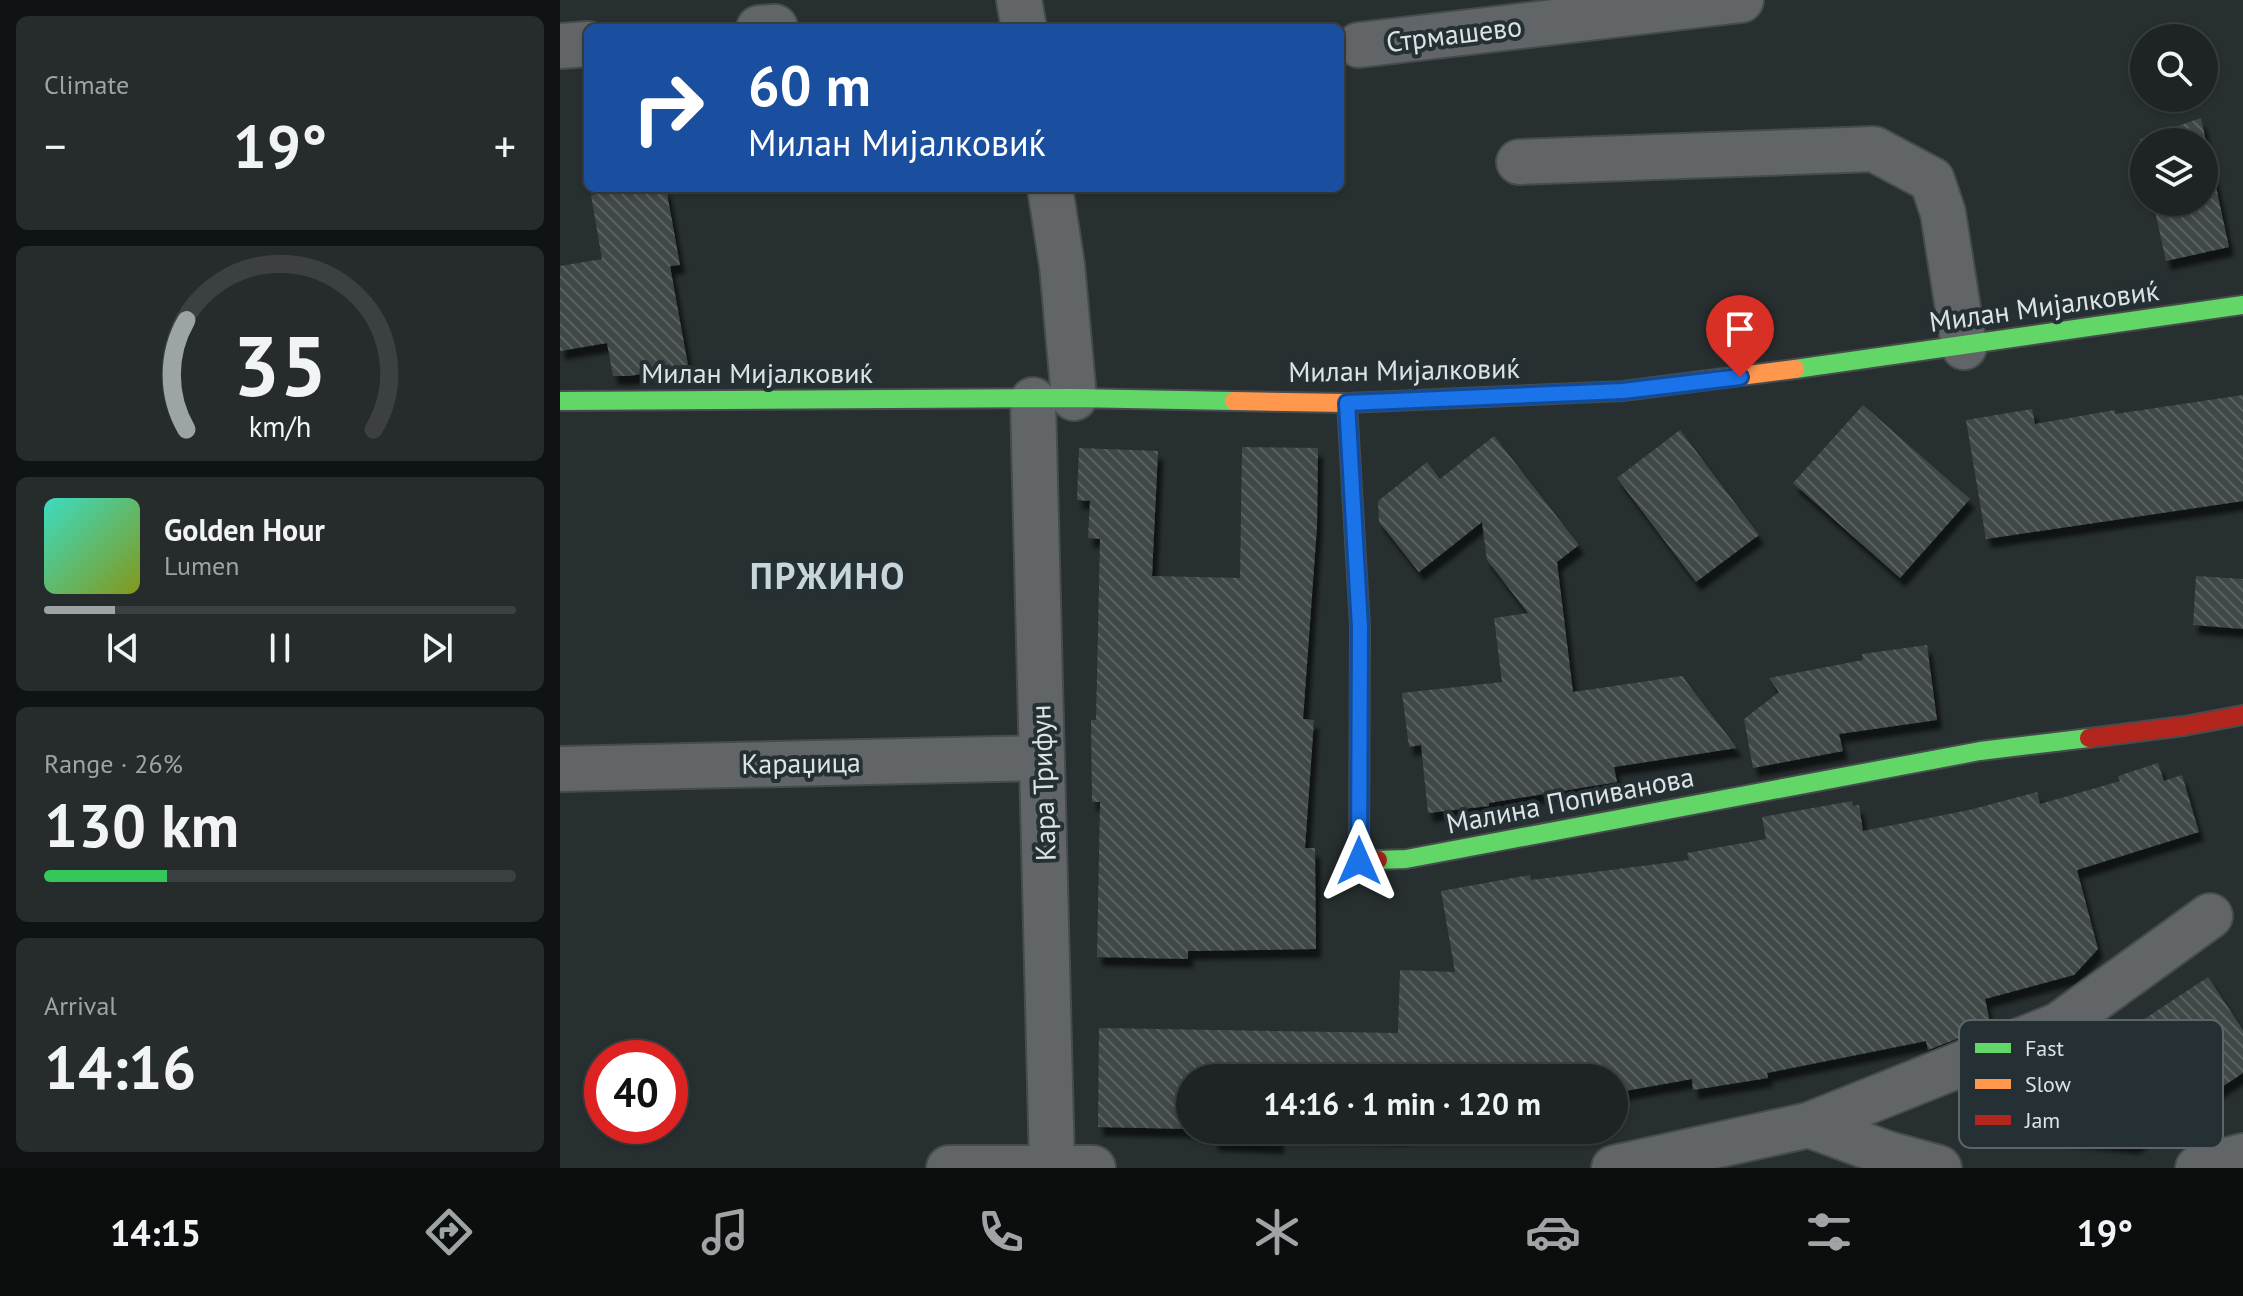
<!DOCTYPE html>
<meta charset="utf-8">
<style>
:root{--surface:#1e2324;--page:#262b2c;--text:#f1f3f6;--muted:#a1a4a6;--line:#3c4041;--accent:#9da4a6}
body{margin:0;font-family:"PT Sans",sans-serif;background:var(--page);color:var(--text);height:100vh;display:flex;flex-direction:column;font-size:30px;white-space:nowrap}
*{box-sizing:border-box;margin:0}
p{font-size:26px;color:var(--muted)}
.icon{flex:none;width:44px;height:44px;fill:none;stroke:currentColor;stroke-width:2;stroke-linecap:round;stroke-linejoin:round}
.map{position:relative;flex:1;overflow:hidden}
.sheet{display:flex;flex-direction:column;gap:16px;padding:16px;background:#101314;width:560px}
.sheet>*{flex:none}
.banner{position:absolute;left:24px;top:24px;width:760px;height:168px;border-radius:12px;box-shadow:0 2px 6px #0004,0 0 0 2px var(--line);background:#1a4fa0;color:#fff;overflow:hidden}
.controls{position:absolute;left:1570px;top:24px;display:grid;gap:16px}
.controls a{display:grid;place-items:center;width:88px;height:88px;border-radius:50%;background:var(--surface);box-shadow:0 2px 6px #0004,0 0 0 2px var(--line);font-size:40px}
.speed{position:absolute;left:24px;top:1040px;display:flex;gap:16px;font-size:40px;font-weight:700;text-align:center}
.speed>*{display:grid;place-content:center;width:104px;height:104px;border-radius:50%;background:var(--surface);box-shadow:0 2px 6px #0004,0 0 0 2px var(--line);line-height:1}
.speed .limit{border:12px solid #d22;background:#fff;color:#111}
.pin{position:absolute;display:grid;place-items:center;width:68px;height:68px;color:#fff;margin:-82px -34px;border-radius:50% 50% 50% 0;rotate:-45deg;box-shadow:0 0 8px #0007}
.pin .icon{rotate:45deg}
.me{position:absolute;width:88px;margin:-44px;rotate:0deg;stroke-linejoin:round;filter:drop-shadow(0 0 6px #0008)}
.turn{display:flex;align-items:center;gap:28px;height:168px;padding:0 32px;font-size:36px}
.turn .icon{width:104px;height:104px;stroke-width:2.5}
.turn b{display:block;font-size:56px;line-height:68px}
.big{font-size:60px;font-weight:600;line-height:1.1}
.sheet .widget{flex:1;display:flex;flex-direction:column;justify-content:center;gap:12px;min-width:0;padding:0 28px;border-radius:12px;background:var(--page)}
.sheet .dial{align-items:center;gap:0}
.dial svg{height:208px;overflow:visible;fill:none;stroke:var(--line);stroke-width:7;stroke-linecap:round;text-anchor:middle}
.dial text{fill:var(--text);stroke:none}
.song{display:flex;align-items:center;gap:24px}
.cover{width:96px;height:96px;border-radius:12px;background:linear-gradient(135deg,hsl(170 70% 55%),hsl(70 70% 35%))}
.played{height:8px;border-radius:4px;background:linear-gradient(90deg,var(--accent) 15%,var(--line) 15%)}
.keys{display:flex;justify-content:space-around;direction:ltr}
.heat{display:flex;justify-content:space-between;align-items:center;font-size:44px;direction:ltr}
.charge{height:12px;border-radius:6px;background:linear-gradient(90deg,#34c759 26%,var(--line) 0)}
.trip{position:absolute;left:616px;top:1064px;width:452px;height:80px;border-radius:40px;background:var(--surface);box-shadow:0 2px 6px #0004,0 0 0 2px var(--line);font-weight:600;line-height:80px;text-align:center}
.tab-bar{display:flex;height:128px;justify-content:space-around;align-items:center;background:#0c0e0e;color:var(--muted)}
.tab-bar .icon{width:56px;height:56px}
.tab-bar .current{color:var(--accent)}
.tab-bar b{font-size:36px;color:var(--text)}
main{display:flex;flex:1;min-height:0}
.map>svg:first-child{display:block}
</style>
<main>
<section class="sheet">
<div class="widget"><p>Climate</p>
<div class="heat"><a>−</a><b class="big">19°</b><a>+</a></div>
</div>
<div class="widget dial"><svg viewBox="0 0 100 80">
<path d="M14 69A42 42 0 1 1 86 69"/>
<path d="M14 69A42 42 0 0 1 14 27" stroke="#9da4a6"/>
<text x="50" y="56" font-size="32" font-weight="700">35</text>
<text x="50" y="72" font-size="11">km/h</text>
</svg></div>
<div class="widget">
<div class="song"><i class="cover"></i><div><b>Golden Hour</b><p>Lumen</p></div></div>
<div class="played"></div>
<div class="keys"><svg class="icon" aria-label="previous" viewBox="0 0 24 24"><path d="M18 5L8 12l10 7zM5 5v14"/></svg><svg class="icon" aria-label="pause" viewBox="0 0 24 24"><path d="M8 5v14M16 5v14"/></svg><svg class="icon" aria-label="next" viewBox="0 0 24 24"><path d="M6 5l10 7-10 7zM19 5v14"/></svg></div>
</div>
<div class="widget"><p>Range · 26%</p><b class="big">130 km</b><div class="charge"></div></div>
<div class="widget"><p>Arrival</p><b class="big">14:16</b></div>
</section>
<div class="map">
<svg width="1683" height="1168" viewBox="0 0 1683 1168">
<defs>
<pattern id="building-back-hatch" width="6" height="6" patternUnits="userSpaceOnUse" patternTransform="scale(2)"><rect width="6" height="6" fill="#404647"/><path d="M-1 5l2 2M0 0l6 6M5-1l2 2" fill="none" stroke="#5b6161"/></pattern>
<filter id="shadow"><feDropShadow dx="5" dy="9" stdDeviation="2" flood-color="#0009"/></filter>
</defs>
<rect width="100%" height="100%" fill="#282f30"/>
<!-- building -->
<path fill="url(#building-back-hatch)" filter="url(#shadow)" d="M 1641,118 L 1669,247 L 1606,261 L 1593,202 L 1644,202 L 1644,142 L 1584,142 L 1584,159 L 1580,139 Z
M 72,188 L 106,188 L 120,265 L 110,266 L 128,365 L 70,376 L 53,376 L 47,343 L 0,351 L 0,266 L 42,259 L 31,195 Z
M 1683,395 L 1683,501 L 1426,539 L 1406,420 L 1472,409 L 1475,424 L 1555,410 L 1555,414 Z
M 1303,405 L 1410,499 L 1340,578 L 1233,483 Z
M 1120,430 L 1199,535 L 1136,582 L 1057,478 Z
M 934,436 L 1019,545 L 997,562 L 1013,692 L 1122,676 L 1177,748 L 1054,767 L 1057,782 L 929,803 L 929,806 L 868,813 L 861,745 L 849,747 L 842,693 L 942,682 L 934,618 L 968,613 L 927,560 L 922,522 L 859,572 L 819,522 L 818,501 L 867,462 L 880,479 Z
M 682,447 L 758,448 L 757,526 L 743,719 L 754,720 L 745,848 L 755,848 L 756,949 L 628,951 L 628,959 L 537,957 L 540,802 L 532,802 L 531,720 L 536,720 L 540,539 L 528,538 L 530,501 L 517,500 L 519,448 L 598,451 L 592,576 L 680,578 Z
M 1636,576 L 1683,579 L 1683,629 L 1633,625 Z
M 1367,645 L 1377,720 L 1279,734 L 1283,751 L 1193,768 L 1184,719 L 1219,692 L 1209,678 L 1303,660 L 1302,654 Z
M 1598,763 L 1604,781 L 1622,775 L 1639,832 L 1517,870 L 1538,949 L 1514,975 L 1425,999 L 1430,1022 L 1414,1025 L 1415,1032 L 1368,1050 L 1366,1041 L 1207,1073 L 1208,1078 L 1133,1090 L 1132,1079 L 1054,1093 L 1054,1078 L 630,1078 L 630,1129 L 538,1127 L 539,1028 L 838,1033 L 840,970 L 895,972 L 881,891 L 970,875 L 971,880 L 1129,860 L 1127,853 L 1206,839 L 1202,817 L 1292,801 L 1293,806 L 1299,805 L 1303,831 L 1409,810 L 1477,792 L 1480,804 L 1560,781 L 1558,776 Z
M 1648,977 L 1683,1030 L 1683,1073 L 1574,1145 L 1501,1138 L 1472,1093 Z
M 653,1130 L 843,1130 L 843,1137 L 719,1131 L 719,1145 L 653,1142 Z"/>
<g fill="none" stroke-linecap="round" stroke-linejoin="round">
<defs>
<path id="street" d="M 459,0 L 464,28
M 199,28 L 215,27
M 799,45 L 1181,0
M 0,46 L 28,44
M 959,162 L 1314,149 L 1372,180 L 1383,213 L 1404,347
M 490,188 L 502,265 L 514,398
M 473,400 L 492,1166
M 0,769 L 481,758
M 1249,1125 L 1499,1025 L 1650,916
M 389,1168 L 533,1168
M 1054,1168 L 1249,1125 L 1328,1154 L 1379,1168
M 1638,1168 L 1683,1156"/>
<path id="fast" d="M 1235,369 L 1683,305
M 0,401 L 514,398 L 674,401
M 818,860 L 846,859 L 1420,751 L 1529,738"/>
<path id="slow" d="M 674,401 L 787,403 L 1063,391 L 1235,369"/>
<path id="jam" d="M 787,403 L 800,627 L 799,861 L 818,860
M 1529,738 L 1624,726 L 1683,715"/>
</defs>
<!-- street casing -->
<use href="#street" stroke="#464c4d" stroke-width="48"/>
<!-- fast casing -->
<use href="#fast" stroke="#464c4d" stroke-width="22"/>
<!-- slow casing -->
<use href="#slow" stroke="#464c4d" stroke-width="22"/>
<!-- jam casing -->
<use href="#jam" stroke="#464c4d" stroke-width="22"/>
<!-- street -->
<use href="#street" stroke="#616567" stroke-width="44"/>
<!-- fast -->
<use href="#fast" stroke="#63d668" stroke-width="18"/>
<!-- slow -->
<use href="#slow" stroke="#ff974d" stroke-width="18"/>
<!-- jam -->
<use href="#jam" stroke="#b3261e" stroke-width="18"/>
</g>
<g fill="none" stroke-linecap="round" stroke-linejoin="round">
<defs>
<path id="route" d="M 799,861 L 800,627 L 787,403 L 1063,391 L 1180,377"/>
</defs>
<!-- route casing -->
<use href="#route" stroke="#114b97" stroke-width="20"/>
<!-- route -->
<use href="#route" stroke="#1a73e8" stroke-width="14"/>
</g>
<g text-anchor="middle" stroke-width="8" stroke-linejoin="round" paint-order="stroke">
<!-- street labels -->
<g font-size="28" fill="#dce3e5" stroke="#253034">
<text transform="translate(894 34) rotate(-7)" y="10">Стрмашево</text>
<text transform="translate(1484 306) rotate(-8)" y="10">Милан Мијалковиќ</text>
<text transform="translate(844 370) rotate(-1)" y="10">Милан Мијалковиќ</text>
<text x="197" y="383">Милан Мијалковиќ</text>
<text transform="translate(241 763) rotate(-1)" y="10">Караџица</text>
<text transform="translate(483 783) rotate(-92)" y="10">Кара Трифун</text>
<text transform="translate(1010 800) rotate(-11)" y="10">Малина Попиванова</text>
</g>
<!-- district labels -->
<g font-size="36" font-weight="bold" letter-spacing="2" fill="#c8d5da" stroke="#253034">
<text x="268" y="589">ПРЖИНО</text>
</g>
</g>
<!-- legend -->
<rect x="1399" y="1020" width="264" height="128" rx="12" fill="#253034" stroke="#5c6669" stroke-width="2"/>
<rect x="1415" y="1043" width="36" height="10" fill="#63d668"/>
<rect x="1415" y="1079" width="36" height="10" fill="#ff974d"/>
<rect x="1415" y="1115" width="36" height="10" fill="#b3261e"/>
<g font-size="22" fill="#dce3e5">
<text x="1465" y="1056">Fast</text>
<text x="1465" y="1092">Slow</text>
<text x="1465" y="1128">Jam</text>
</g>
</svg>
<div class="controls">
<a><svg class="icon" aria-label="search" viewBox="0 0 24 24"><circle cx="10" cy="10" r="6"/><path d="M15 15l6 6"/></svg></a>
<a><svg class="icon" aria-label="layers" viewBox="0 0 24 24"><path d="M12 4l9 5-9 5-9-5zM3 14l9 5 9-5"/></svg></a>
</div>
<div class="speed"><div class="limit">40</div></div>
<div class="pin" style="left:1180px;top:377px;background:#d93025"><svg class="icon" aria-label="arrive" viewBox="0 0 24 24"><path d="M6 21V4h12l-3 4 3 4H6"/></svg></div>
<svg class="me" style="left:799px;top:861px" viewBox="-20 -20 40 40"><path d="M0-17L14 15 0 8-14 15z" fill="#1a73e8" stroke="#fff" stroke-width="4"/></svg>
<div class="trip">14:16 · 1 min · 120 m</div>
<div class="banner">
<div class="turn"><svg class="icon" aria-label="right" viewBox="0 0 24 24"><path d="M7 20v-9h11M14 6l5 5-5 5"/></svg><div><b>60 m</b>Милан Мијалковиќ</div></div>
</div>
</div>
</main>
<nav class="tab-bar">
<b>14:15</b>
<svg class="icon current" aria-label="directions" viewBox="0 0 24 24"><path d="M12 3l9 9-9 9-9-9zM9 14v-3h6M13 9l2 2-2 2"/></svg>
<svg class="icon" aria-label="music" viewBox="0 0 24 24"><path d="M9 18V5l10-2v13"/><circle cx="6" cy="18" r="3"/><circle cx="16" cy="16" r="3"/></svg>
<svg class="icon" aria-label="phone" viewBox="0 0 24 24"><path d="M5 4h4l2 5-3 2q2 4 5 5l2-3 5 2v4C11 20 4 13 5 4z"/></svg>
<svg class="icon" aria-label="climate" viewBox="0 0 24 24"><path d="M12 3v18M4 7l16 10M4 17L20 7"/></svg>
<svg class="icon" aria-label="car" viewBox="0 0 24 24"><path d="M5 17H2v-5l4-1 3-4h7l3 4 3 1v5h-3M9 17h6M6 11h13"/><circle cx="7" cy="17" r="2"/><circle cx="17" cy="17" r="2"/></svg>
<svg class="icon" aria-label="filters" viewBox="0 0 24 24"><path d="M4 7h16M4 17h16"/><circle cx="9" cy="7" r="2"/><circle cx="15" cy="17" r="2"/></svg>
<b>19°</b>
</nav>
